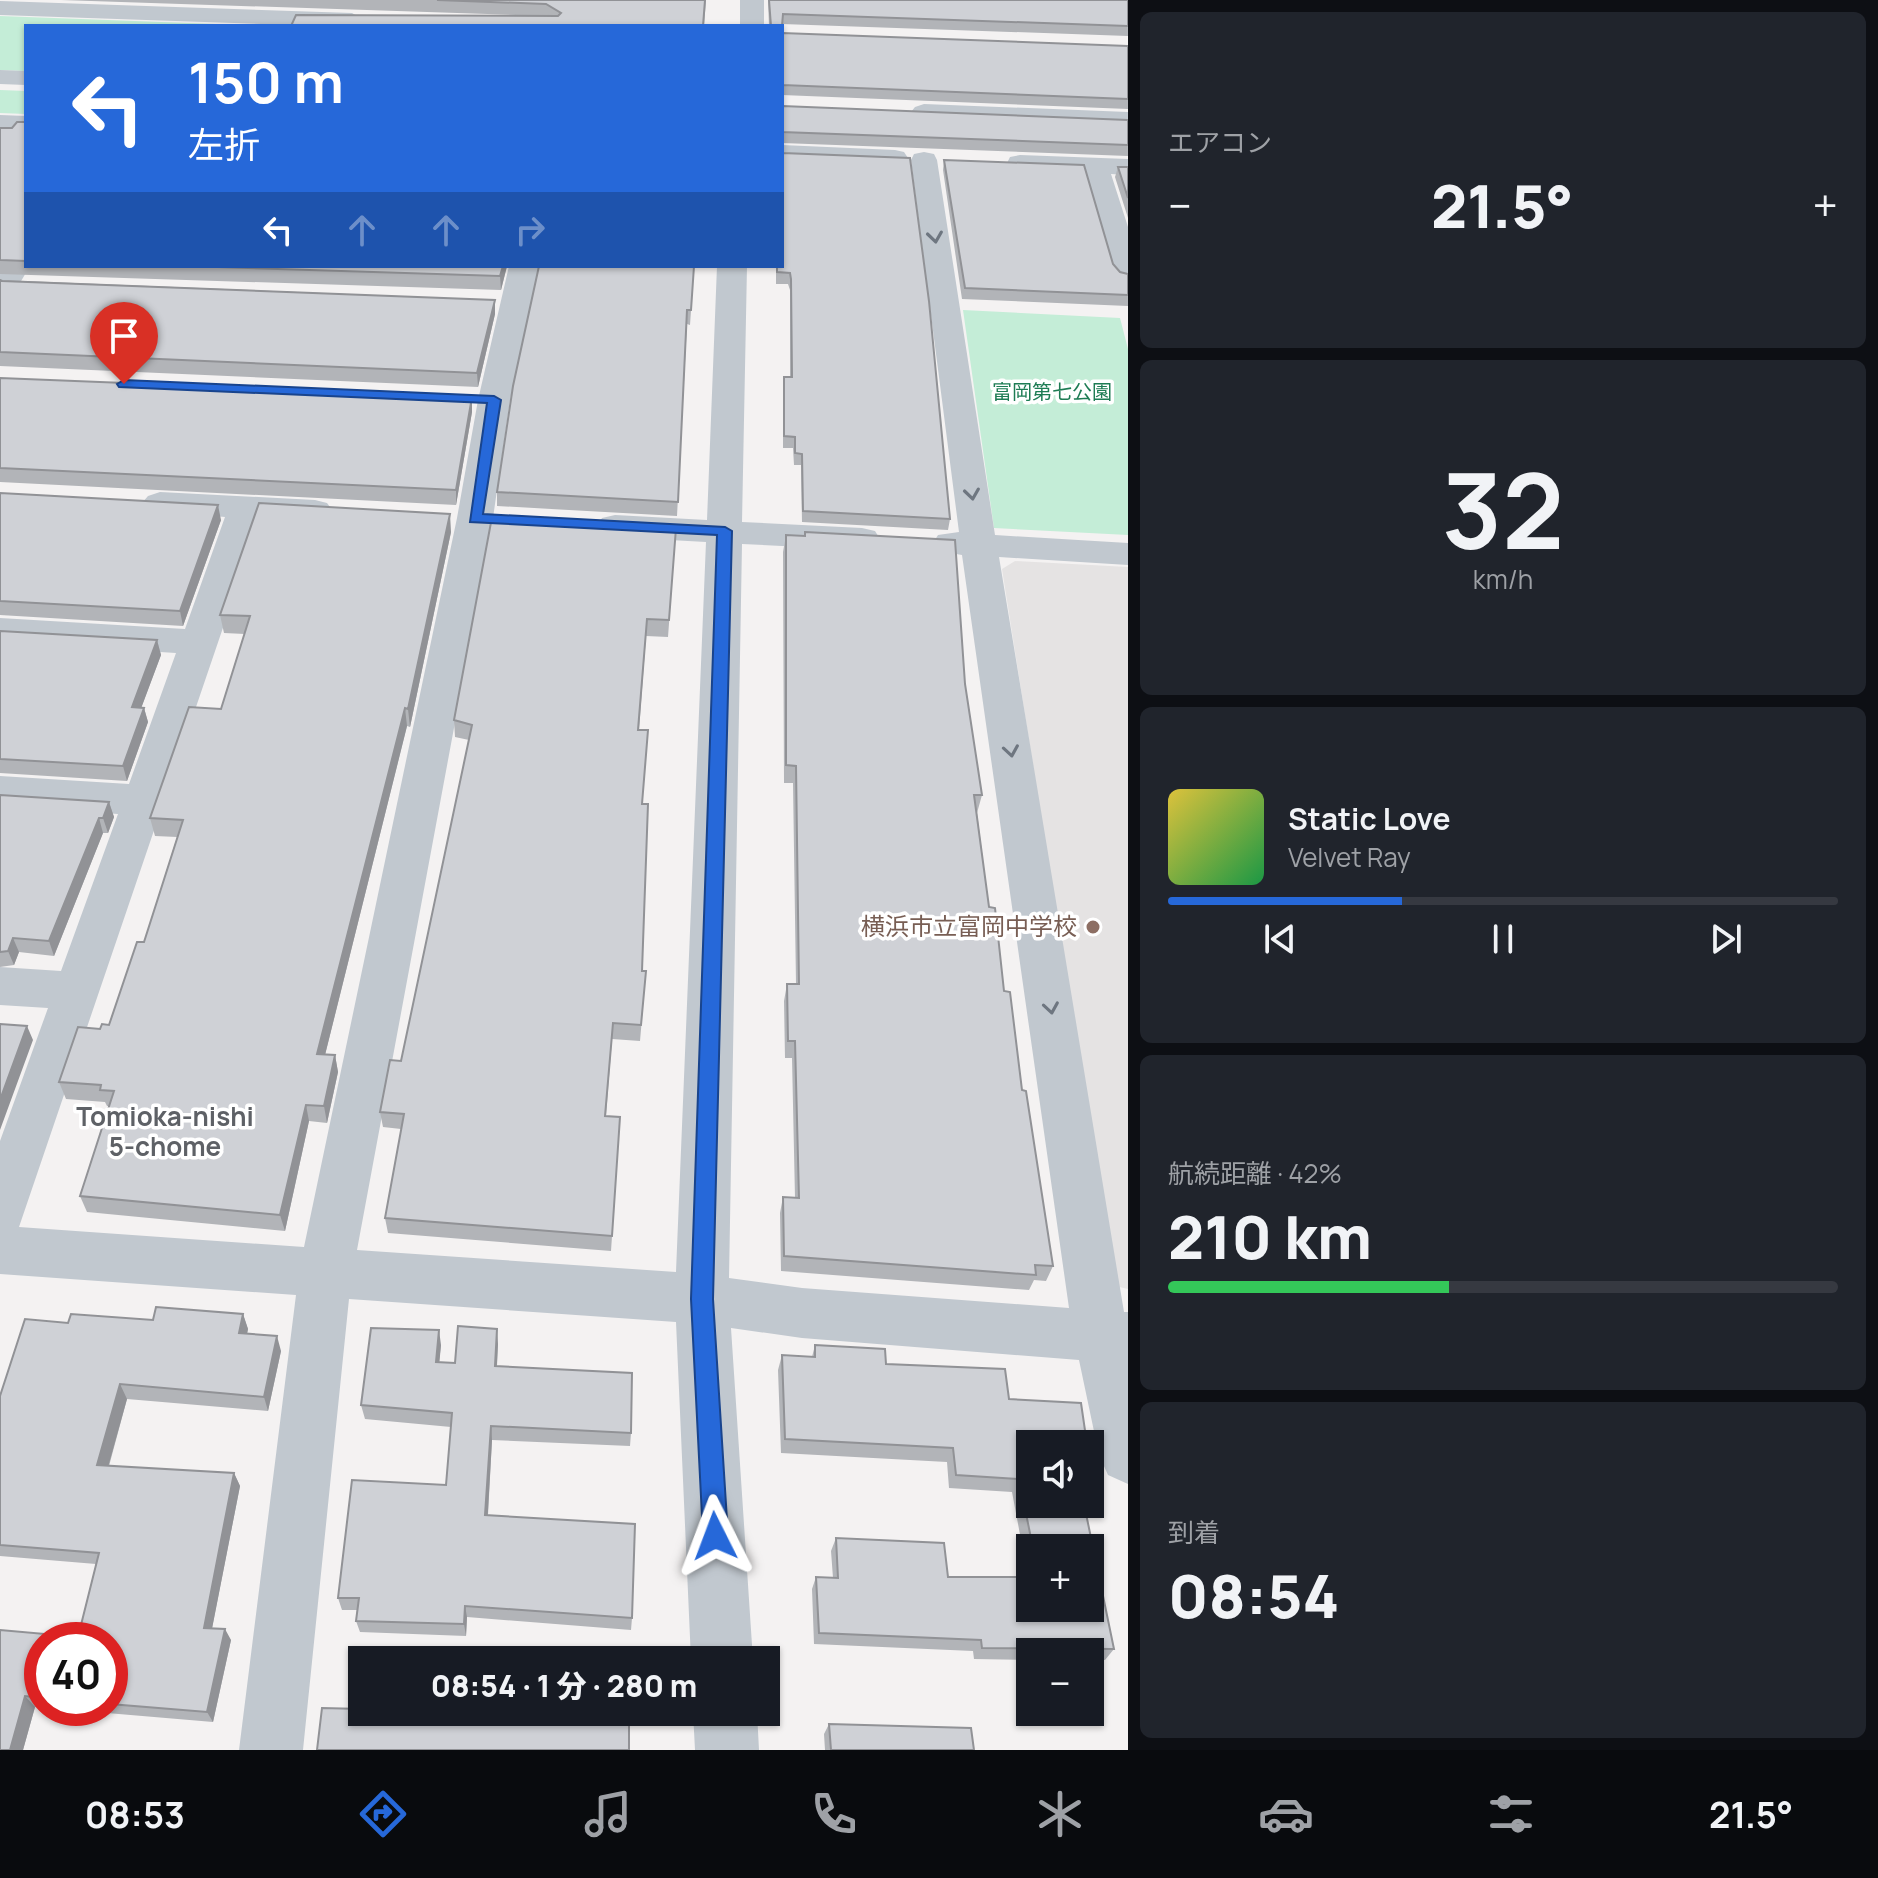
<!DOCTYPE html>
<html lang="ja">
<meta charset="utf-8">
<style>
:root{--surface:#171b24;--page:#20242c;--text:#f1f3f6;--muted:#9ea1a6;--line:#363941;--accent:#2668d9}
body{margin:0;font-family:Manrope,"Noto Sans JP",sans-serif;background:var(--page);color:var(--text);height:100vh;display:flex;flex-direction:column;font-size:30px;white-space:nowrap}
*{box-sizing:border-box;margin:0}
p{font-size:26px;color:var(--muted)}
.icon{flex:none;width:44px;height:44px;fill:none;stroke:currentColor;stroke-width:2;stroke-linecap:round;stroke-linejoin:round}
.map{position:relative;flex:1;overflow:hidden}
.panel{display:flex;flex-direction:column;gap:12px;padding:12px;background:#0d0f14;width:750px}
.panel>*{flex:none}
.hud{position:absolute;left:24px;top:24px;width:760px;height:244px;border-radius:0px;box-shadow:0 2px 6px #0004;background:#2668d9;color:#fff;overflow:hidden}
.controls{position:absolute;left:1016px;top:1430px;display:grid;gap:16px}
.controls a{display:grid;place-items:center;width:88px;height:88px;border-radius:0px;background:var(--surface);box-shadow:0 2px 6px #0004;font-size:40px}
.speed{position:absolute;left:24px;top:1622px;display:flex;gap:16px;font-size:40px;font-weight:700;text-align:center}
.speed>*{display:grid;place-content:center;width:104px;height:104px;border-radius:50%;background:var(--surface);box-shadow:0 2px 6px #0004;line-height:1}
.speed .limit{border:12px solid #d22;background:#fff;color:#111}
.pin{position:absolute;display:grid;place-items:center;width:68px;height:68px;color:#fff;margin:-82px -34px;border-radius:50% 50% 50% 0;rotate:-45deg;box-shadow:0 0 8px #0007}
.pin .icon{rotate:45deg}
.me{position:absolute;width:88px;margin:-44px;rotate:357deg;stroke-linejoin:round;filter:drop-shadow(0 0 6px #0008)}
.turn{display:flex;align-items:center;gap:28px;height:168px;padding:0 32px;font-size:36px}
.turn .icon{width:104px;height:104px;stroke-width:2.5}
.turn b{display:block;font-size:56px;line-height:68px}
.lanes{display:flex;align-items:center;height:76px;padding:0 32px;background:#0003;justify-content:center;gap:40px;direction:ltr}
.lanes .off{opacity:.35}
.big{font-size:60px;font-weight:800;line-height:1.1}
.panel .widget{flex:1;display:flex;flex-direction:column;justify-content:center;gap:12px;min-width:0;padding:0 28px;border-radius:12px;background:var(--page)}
.panel .dial{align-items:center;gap:0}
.dial b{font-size:104px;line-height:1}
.song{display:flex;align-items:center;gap:24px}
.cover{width:96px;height:96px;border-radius:12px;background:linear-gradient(135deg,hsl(50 70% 55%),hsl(140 70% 35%))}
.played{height:8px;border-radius:4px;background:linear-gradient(90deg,var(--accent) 35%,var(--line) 35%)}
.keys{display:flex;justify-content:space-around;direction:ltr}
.heat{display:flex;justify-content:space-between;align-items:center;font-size:44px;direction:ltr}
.charge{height:12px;border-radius:6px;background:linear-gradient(90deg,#34c759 42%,var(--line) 0)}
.trip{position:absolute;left:348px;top:1646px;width:432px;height:80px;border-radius:0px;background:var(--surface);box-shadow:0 2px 6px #0004;font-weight:800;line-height:80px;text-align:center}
.tab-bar{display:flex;height:128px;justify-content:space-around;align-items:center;background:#090b0e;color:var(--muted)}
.tab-bar .icon{width:56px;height:56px}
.tab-bar .current{color:var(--accent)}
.tab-bar b{font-size:36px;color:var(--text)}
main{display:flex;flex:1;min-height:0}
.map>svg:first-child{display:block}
</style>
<main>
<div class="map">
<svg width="1128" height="1750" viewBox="0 0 1128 1750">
<rect width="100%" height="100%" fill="#f4f2f2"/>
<!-- education -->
<path fill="#e5e3e3" d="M 1015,561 L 1128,567 L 1128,1289 L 1115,1286 L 1002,569 Z"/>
<!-- green -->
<path fill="#c4edd7" d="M 0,16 L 267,26 L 26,26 L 26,71 L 0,70 Z
M 0,90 L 26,91 L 26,114 L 0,113 Z
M 963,310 L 1120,318 L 1128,349 L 1128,535 L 994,528 Z"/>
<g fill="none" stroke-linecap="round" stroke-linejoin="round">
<!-- minor -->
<path fill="#c1c8cf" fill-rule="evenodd" d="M 740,0 L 764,0 L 764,26 L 740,26 Z
M 0,1 L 352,13 L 364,20 L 356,26 L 321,26 L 0,15 Z
M 0,70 L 26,71 L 26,85 L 0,84 Z
M 924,104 L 1128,112 L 1128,128 L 915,117 L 911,112 L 915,107 Z
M 0,115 L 26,116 L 26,132 L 0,131 Z
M 782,145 L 895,150 L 904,152 L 908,158 L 904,164 L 895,166 L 782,161 Z
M 924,152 L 934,154 L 937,160 L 995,535 L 1128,543 L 1128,565 L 999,557 L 1124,1312 L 1128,1312 L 1128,1484 L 1108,1475 L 1099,1455 L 1079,1360 L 802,1338 L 731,1328 L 753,1660 L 691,1660 L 676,1322 L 349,1299 L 303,1750 L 239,1750 L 296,1295 L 0,1274 L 0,1141 L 48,1008 L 0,1005 L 0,967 L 61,971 L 118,814 L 0,806 L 0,776 L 129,784 L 176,653 L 0,642 L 0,618 L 185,629 L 225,517 L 148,510 L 142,503 L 148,496 L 160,492 L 315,500 L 327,503 L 333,511 L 327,519 L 315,522 L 260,519 L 19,1227 L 304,1247 L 457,518 L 478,400 L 509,266 L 539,266 L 510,400 L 493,518 L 357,1250 L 676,1272 L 706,542 L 615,537 L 602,534 L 597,526 L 602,518 L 615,515 L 707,520 L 717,266 L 747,266 L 742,522 L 862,528 L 875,531 L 880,539 L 875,547 L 862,550 L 742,544 L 729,1278 L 802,1288 L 1069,1308 L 962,555 L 938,551 L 933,543 L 938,535 L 959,532 L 911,160 L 914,154 Z
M 1020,155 L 1128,159 L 1128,175 L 1111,174 L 1128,227 L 1128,283 L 1118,280 L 1113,274 L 1084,173 L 1010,169 L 1007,163 L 1010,157 Z
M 26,240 L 26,266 L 30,266 L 11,298 L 0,301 L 0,268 L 16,243 Z
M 693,1712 L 757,1712 L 759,1750 L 695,1750 Z"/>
</g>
<!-- wall -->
<path fill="#b2b4b8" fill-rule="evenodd" d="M 61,0 L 706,0 L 704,26 L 546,16 Z
M 768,0 L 1128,0 L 1128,36 L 782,24 L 782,26 L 769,26 Z
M 782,33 L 1128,46 L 1128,109 L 782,95 Z
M 782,106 L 1128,120 L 1128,156 L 782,143 Z
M 26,122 L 26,266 L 507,266 L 501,290 L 0,274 L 0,128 L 12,128 Z
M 783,153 L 950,519 L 948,530 L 802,522 L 801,465 L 794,465 L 793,448 L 783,448 L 783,388 L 784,377 L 790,377 L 790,290 L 788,284 L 776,284 L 776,266 L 782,266 Z
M 944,160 L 1113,264 L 1120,272 L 1128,274 L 1128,306 L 962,299 L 943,170 Z
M 1118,167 L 1128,167 L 1128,218 L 1115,177 Z
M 694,266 L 690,325 L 687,324 L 677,516 L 497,506 L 497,492 Z
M 0,280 L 495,300 L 495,314 L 478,387 L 0,366 Z
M 0,378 L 472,397 L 472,412 L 456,505 L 0,482 Z
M 0,493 L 221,520 L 183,626 L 0,615 Z
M 676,528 L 668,637 L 646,636 L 639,730 L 642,804 L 642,971 L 646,971 L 640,1041 L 612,1039 L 606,1116 L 620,1117 L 611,1251 L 388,1233 L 385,1218 L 401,1129 L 383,1127 L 380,1112 L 401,1061 L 469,740 L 455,737 L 454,720 Z
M 451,532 L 410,727 L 407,726 L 325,1055 L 335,1055 L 338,1072 L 327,1123 L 309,1121 L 285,1231 L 87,1212 L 80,1196 L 109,1106 L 107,1106 L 105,1102 L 66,1099 L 59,1082 L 100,1029 L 109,1025 L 144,942 L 177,837 L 155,836 L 150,818 L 221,709 L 245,634 L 224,633 L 220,615 Z
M 786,535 L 965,684 L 982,795 L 977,813 L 989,907 L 1053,1266 L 1046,1281 L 1034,1280 L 1029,1290 L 781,1271 L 780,1213 L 783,1197 L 795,1198 L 792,1058 L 785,1058 L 784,1001 L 787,984 L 796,984 L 793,783 L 784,783 L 783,552 Z
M 0,631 L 157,640 L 161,655 L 141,708 L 144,708 L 148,722 L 127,781 L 0,773 Z
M 0,795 L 109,802 L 114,817 L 108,833 L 103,833 L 54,956 L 19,952 L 14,965 L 0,967 Z
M 243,1314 L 248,1329 L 247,1334 L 281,1351 L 268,1411 L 127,1399 L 109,1466 L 234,1473 L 240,1486 L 212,1628 L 231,1640 L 213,1722 L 48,1708 L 110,1708 L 110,1640 L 42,1640 L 42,1707 L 35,1707 L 23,1750 L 0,1630 L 78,1637 L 96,1564 L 0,1556 L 0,1396 L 68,1323 L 153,1320 Z
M 498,1344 L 497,1366 L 631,1433 L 630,1446 L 492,1440 L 488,1515 L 632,1618 L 631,1630 L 467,1617 L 466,1636 L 360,1632 L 356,1621 L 357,1610 L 342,1610 L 338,1598 L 446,1485 L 451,1427 L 365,1419 L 361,1405 L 441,1345 L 439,1362 L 455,1363 Z
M 815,1345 L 885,1349 L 886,1364 L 1005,1369 L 1009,1399 L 1081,1403 L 1087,1444 L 1030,1444 L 1030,1504 L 1084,1504 L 1114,1649 L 1105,1660 L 1090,1660 L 1090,1652 L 1030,1652 L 1030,1660 L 974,1659 L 973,1651 L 814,1644 L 812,1589 L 816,1577 L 833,1578 L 831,1551 L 836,1538 L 944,1543 L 948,1577 L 1028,1577 L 1012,1492 L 949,1488 L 947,1462 L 781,1453 L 778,1370 L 782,1355 L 812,1357 ZM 1030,1548 L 1090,1548 L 1090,1608 L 1030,1608 Z
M 829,1724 L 974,1750 L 825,1750 L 824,1734 Z"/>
<!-- shaded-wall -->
<path fill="#919296" d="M 503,266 L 507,266 L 501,290 L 500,276 Z
M 495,300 L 495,314 L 478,387 L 477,373 Z
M 472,397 L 472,412 L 456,505 L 456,490 Z
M 218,505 L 221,520 L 183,626 L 180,611 Z
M 450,514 L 451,532 L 410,727 L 408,709 Z
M 157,640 L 161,655 L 136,722 L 132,707 Z
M 144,708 L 148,722 L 127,781 L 123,766 Z
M 405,708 L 407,726 L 321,1071 L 317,1054 Z
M 109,802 L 114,817 L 108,833 L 103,818 Z
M 99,818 L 103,833 L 54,956 L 49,941 Z
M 13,938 L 19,952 L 14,965 L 8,951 Z
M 27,1026 L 33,1040 L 0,1130 L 0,1099 Z
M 335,1055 L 338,1072 L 327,1123 L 324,1106 Z
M 306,1105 L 309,1121 L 285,1231 L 280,1215 Z
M 243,1314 L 248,1329 L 244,1347 L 239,1333 Z
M 497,1329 L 498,1344 L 496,1380 L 495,1366 Z
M 439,1330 L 441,1345 L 438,1377 L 436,1362 Z
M 277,1336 L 281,1351 L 268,1411 L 264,1397 Z
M 120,1384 L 127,1399 L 105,1478 L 97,1465 Z
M 491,1426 L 492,1440 L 487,1528 L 485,1515 Z
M 234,1473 L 240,1486 L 210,1639 L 204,1628 Z
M 465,1606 L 467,1617 L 466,1636 L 464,1624 Z
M 225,1629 L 231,1640 L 213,1722 L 207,1712 Z
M 25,1696 L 35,1707 L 23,1750 L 10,1750 Z"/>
<!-- building -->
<path fill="#cfd1d6" stroke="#919296" stroke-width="2" d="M 437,0 L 705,0 L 703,26 L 291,26 L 296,15 L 558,16 L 561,13 L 546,4 Z
M 769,0 L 1128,0 L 1128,26 L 783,14 L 782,26 L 771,26 Z
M 782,33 L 1128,46 L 1128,99 L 783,85 L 782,95 Z
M 782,106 L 1128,120 L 1128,145 L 782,132 Z
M 17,122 L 26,122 L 26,261 L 0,260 L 0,128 L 12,128 Z
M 782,143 L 783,153 L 910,158 L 929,301 L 950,519 L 803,511 L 802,454 L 795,453 L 795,437 L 784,436 L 784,377 L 792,377 L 791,279 L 790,273 L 777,272 L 777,266 L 782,266 Z
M 944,160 L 1084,165 L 1113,264 L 1120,272 L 1128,274 L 1128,295 L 965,288 Z
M 1118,167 L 1128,167 L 1128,198 Z
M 187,266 L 503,266 L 500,276 Z
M 539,266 L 694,266 L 691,310 L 687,310 L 678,502 L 497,492 L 513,386 Z
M 0,280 L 2,281 L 495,300 L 477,373 L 0,352 Z
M 0,378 L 472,397 L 456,490 L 0,468 Z
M 0,493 L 218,505 L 180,611 L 0,601 Z
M 259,503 L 450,514 L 408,709 L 405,708 L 317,1054 L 335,1055 L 324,1106 L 306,1105 L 280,1215 L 80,1196 L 114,1091 L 100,1090 L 101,1085 L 59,1082 L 78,1027 L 100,1029 L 102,1024 L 109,1025 L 137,942 L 144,942 L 183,820 L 150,818 L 189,707 L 221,709 L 250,616 L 220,615 Z
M 492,517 L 676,528 L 669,620 L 647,619 L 638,730 L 648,730 L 642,804 L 648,804 L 642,971 L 646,971 L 641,1025 L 613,1023 L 605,1116 L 620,1117 L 612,1236 L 385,1218 L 404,1114 L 380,1112 L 390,1060 L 401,1061 L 472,725 L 454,720 Z
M 805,532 L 955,540 L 965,684 L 982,795 L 974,795 L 989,907 L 995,908 L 1004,991 L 1010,992 L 1022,1090 L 1026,1091 L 1053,1266 L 1035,1265 L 1036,1275 L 784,1256 L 783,1197 L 799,1198 L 795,1041 L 788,1041 L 787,984 L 799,984 L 796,766 L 786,765 L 786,535 L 805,536 Z
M 0,631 L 157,640 L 132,707 L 144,708 L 123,766 L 0,759 Z
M 0,795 L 109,802 L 103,818 L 99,818 L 49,941 L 13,938 L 8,951 L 0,952 Z
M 0,1024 L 27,1026 L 0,1100 Z
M 156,1307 L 243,1314 L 239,1333 L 277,1336 L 264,1397 L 120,1384 L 97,1465 L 234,1473 L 204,1628 L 225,1629 L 207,1712 L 110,1704 L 110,1640 L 42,1640 L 42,1698 L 25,1696 L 10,1750 L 0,1750 L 0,1630 L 78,1637 L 99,1553 L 0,1545 L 0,1396 L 25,1319 L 68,1323 L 71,1314 L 153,1320 Z
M 458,1326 L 497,1329 L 495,1366 L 632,1373 L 631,1433 L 491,1426 L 485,1515 L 635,1524 L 632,1618 L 465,1606 L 464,1624 L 356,1621 L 359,1598 L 338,1598 L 352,1480 L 446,1485 L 452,1413 L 361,1405 L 371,1328 L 439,1330 L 436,1362 L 455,1363 Z
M 815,1345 L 885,1349 L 886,1364 L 1005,1369 L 1009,1399 L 1081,1403 L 1087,1444 L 1030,1444 L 1030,1504 L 1084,1504 L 1114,1649 L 982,1648 L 981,1640 L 819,1633 L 816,1577 L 838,1578 L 836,1538 L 944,1543 L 948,1577 L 1030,1577 L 1030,1608 L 1090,1608 L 1090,1548 L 1033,1548 L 1019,1479 L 956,1475 L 953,1448 L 785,1439 L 782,1355 L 815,1357 Z
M 1090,1463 L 1093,1483 L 1090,1483 Z
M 322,1708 L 362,1709 L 362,1712 L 441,1712 L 498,1714 L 498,1712 L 629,1712 L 629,1750 L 317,1750 Z
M 829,1724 L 971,1728 L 974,1750 L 831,1750 Z"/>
<!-- one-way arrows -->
<defs><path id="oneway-chevron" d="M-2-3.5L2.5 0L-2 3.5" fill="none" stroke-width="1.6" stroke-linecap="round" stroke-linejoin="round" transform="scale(2)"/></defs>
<g stroke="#6e7680">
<use href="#oneway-chevron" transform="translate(935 237) rotate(82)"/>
<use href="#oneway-chevron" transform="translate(972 494) rotate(82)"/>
<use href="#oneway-chevron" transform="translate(1011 751) rotate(81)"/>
<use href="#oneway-chevron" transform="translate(1051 1008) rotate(81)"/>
</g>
<!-- route -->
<path fill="#2668d9" stroke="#19448d" stroke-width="2" d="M 124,380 L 494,396 L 501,400 L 483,514 L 725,527 L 732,531 L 713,1299 L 728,1536 L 724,1545 L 715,1549 L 706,1545 L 703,1536 L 691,1299 L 717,535 L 470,522 L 487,403 L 119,387 L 117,384 Z"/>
<!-- markers -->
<circle fill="#8d6e63" stroke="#fff" stroke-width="3" cx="1093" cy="927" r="8"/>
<g text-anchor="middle" stroke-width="7" stroke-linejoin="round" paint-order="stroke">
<!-- far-park labels -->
<g font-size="20" fill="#1e7c54" stroke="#fff">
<text x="1052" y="399">富岡第七公園</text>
</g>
<!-- education labels -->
<g font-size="24" fill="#785e54" stroke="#fff" text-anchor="end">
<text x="1077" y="935">横浜市立富岡中学校</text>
</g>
<!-- neighbourhood labels -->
<g font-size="26" font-weight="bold" fill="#5e6166" stroke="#fff">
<text x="165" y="1126">Tomioka-nishi<tspan x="165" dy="30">5-chome</tspan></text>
</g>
</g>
</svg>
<div class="controls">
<a><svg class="icon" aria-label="sound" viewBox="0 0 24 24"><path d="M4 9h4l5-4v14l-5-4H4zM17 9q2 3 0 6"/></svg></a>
<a>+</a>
<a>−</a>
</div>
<div class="speed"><div class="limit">40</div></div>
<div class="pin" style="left:124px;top:384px;background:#d93025"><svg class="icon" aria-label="arrive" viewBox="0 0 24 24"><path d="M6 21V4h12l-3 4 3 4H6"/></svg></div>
<svg class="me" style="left:715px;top:1536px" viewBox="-20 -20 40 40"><path d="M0-17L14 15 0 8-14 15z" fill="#2668d9" stroke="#fff" stroke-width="4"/></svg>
<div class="trip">08:54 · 1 分 · 280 m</div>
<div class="hud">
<div class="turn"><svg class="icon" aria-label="left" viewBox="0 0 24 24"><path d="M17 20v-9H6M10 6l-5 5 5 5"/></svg><div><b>150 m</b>左折</div></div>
<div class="lanes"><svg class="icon" aria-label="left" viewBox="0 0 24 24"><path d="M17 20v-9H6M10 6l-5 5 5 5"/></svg><svg class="icon off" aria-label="ahead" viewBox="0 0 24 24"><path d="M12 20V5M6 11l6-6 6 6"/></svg><svg class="icon off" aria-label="ahead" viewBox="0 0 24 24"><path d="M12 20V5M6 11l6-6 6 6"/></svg><svg class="icon off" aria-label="right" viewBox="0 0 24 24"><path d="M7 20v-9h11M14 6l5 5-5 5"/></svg></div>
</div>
</div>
<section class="panel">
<div class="widget"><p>エアコン</p>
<div class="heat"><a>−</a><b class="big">21.5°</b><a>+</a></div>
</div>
<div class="widget dial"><b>32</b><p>km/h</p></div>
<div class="widget">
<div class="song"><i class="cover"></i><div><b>Static Love</b><p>Velvet Ray</p></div></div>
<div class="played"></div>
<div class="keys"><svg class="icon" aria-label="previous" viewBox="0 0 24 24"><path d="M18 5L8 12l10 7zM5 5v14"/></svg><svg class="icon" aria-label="pause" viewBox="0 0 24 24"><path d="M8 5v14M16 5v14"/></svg><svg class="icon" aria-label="next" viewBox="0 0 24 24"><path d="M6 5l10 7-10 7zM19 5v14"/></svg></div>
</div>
<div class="widget"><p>航続距離 · 42%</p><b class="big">210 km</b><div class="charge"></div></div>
<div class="widget"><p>到着</p><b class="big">08:54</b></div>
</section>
</main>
<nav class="tab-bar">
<b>08:53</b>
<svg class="icon current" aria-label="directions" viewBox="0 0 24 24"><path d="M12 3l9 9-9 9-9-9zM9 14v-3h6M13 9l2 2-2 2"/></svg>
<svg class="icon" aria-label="music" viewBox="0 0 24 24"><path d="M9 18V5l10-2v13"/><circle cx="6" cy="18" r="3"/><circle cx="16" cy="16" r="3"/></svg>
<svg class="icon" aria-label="phone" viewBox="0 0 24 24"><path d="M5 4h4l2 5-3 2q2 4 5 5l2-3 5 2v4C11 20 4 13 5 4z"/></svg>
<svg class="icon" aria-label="climate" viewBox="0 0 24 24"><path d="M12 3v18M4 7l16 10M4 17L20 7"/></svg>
<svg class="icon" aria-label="car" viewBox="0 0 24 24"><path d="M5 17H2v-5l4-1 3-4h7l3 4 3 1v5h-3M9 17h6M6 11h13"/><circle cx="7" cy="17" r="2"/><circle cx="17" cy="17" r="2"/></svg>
<svg class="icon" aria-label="filters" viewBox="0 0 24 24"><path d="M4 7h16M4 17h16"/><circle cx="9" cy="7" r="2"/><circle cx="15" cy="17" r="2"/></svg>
<b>21.5°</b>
</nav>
